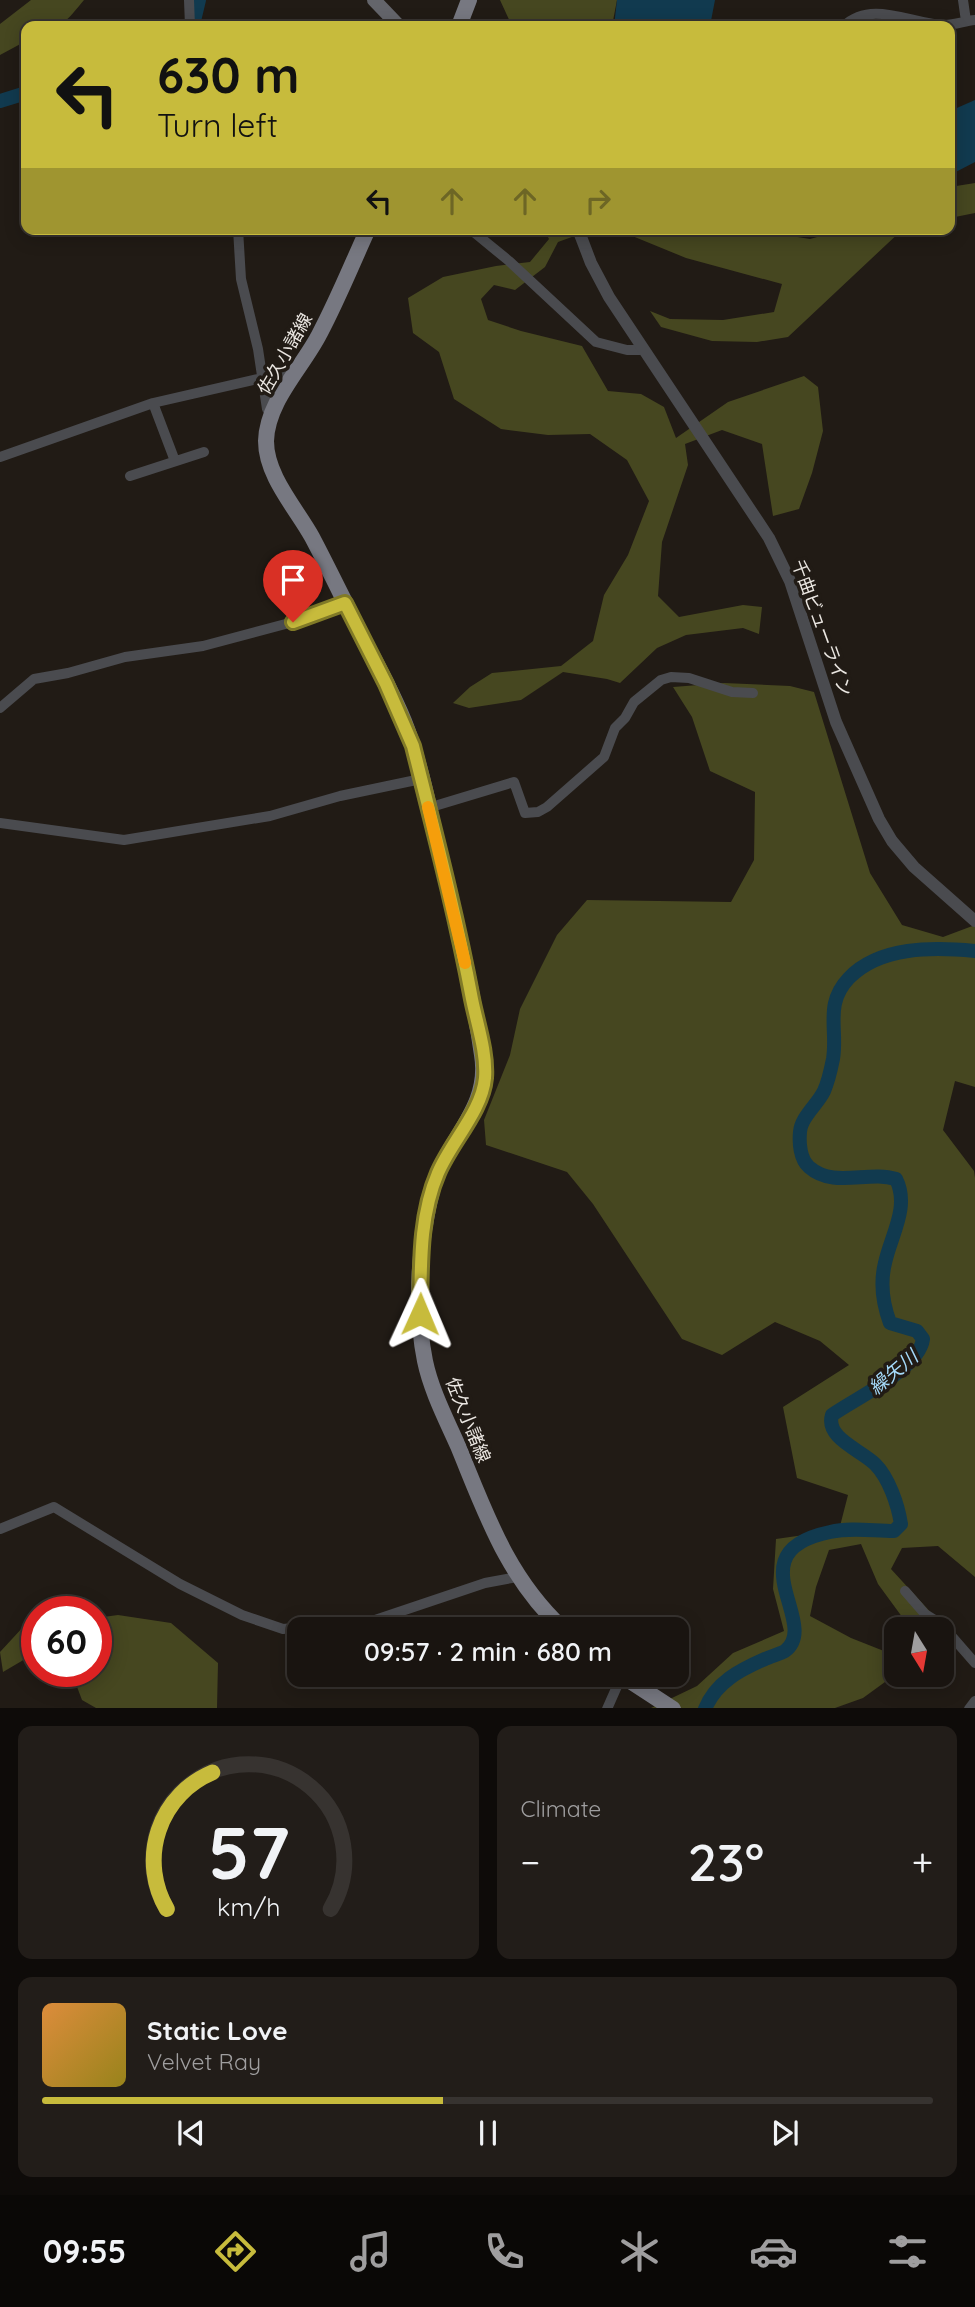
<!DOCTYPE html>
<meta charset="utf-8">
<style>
:root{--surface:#191410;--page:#221d19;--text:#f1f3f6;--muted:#9f9e9f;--line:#373330;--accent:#c7bb3c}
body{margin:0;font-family:Quicksand,"Noto Sans JP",sans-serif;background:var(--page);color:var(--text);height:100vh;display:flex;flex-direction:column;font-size:26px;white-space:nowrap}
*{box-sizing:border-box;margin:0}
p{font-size:23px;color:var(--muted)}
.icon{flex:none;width:38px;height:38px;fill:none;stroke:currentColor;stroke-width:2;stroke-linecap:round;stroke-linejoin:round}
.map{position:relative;height:1708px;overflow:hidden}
.sheet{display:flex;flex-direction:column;gap:18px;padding:18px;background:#0e0b09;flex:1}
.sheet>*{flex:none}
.hud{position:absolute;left:21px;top:21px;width:934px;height:214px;border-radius:14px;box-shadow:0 4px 18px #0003,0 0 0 2px var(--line);background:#c7bb3c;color:#111;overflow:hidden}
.needle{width:46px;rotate:169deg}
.buttons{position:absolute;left:884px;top:1617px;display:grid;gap:14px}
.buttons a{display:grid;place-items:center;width:70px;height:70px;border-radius:14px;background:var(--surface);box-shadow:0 4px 18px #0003,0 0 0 2px var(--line);font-size:35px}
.speed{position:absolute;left:21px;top:1596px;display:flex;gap:14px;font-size:35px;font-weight:700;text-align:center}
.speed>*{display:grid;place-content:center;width:91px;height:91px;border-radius:50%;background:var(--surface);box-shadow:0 4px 18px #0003,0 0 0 2px var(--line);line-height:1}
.speed .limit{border:10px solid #d22;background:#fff;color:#111}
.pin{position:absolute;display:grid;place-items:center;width:60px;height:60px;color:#fff;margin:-72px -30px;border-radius:50% 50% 50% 0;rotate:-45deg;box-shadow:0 0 7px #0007}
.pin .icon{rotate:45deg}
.me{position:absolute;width:77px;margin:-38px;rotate:1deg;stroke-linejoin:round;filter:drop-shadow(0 0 5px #0008)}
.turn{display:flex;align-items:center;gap:24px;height:147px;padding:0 21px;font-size:32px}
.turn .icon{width:91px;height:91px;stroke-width:2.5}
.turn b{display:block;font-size:49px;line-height:60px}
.lanes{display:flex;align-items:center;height:66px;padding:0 21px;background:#0003;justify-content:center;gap:35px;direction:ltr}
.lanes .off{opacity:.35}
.big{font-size:52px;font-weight:600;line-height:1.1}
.sheet .widget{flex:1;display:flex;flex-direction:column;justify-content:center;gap:10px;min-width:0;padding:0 24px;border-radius:14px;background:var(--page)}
.sheet .dial{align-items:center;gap:0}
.dial svg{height:182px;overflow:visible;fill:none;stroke:var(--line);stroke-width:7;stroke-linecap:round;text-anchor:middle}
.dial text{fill:var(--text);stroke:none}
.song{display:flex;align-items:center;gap:21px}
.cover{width:84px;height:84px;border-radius:10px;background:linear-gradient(135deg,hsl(30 70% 55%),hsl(50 70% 35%))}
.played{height:7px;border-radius:4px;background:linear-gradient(90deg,var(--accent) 45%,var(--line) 45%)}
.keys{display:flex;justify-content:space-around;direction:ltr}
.heat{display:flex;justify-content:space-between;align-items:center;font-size:38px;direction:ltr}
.sheet .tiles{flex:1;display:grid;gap:18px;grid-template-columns:1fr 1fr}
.widget:last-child{grid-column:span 2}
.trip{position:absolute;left:287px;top:1617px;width:402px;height:70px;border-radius:14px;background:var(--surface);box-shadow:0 4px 18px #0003,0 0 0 2px var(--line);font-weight:600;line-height:70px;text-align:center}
.dock{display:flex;height:112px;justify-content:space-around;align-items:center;background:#0a0806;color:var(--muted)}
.dock .icon{width:49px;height:49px}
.dock .on{color:var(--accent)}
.dock b{font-size:32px;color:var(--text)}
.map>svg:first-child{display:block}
</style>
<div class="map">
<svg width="975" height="1709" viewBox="0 0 975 1709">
<rect width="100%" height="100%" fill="#211b15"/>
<!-- forest -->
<path fill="#464720" d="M 31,0 L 84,0 C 60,29 64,26 26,26 L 26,41 L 0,55 L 0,24 Z
M 500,0 L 617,0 L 612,26 L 512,26 Z
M 975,183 L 975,213 L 950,218 L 950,187 Z
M 544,229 L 749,229 L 810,239 L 846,229 L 903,229 L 788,337 L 757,342 L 712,341 L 661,327 L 650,311 L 670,319 L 723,320 L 774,312 L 782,284 L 686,258 L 625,233 L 594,229 L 558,242 L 545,267 L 515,290 L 494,285 L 481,299 L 488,320 L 521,331 L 582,346 L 608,391 L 641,394 L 664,407 L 676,438 L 728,402 L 804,376 L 818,387 L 823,431 L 812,473 L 799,509 L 773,516 L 762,444 L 722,430 L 685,444 L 688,465 L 662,542 L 658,596 L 679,617 L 743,605 L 762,607 L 759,634 L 743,628 L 686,635 L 657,648 L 620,683 L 607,679 L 563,672 L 521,700 L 469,708 L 453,703 L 470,687 L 492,673 L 561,666 L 593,641 L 604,595 L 628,555 L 649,501 L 627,460 L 590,434 L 548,435 L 501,429 L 454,399 L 439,352 L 413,333 L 408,298 L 443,277 L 496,266 L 530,262 L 549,239 Z
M 724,683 L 790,686 L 814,692 L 870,873 L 902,925 L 943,937 L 975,925 L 975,1087 L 955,1081 L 943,1130 L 974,1171 L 975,1178 L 975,1577 L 938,1546 L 902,1548 L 891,1569 L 945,1628 L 915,1629 L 908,1625 L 878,1584 L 861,1544 L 829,1550 L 816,1587 L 810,1616 L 851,1638 L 894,1655 L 896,1674 L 863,1698 L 835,1708 L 651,1708 L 697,1686 L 733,1653 L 784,1631 L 773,1589 L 776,1539 L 839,1530 L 848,1495 L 797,1478 L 783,1407 L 849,1365 L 820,1341 L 775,1322 L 722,1355 L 682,1339 L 593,1204 L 567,1172 L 486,1145 L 484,1120 L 510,1055 L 520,1009 L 557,935 L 587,900 L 731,902 L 754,860 L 755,792 L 710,771 L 692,717 L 673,687 Z
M 118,1615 L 171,1623 L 218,1663 L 217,1708 L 96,1708 L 82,1700 L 71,1671 L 96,1671 L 96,1618 Z
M 37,1625 L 37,1652 L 3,1672 L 0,1652 L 24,1626 Z"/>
<!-- water -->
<path fill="#113a4f" d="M 617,0 L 715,0 L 710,26 L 614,26 Z
M 975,100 L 975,162 L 950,175 L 950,111 Z"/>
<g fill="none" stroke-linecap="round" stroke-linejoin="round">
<!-- river -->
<path stroke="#113a4f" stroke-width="14" d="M 187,26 L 194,21 L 199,0
M 0,101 L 26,93
M 705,1709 C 716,1682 740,1670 765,1659 C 771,1656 780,1654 785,1651 C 822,1623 733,1552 830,1532 C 851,1527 873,1531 894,1531 L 901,1524 C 898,1505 889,1478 875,1464 C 861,1450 825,1438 832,1415 C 856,1398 919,1369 923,1339 L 917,1331 L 890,1323 C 883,1304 880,1283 885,1263 C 891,1235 910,1207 896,1179 C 868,1170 834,1189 809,1167 C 800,1159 799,1143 800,1132 C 801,1117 818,1104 824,1091 C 828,1082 831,1069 833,1059 C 838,1029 824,1004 849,978 C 880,946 933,947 975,951"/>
<!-- minor -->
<path stroke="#4a4b4f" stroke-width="10" d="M 189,0 L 190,26
M 963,0 L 966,21
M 844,26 C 871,0 909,23 942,25 C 953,26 964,21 975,20
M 238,229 L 241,279 L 258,349 L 267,409 L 273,412
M 470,229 L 509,261 L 596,342 L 627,350 L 643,350
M 153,403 L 175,461
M 0,457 L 153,403 L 297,370
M 130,476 L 204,452
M 0,708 L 34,679 L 68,673 L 125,657 L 203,646 L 293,622 L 345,603
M 428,808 L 514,782 L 525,813 L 538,812 L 547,807 L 604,757 L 615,728 L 625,718 L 634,702 L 661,680 L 671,677 L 689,678 L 732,692 L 753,693
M 0,823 L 124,840 L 270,816 L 340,796 L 421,779
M 0,1529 L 54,1507 L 180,1584 L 242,1615 L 283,1629 L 375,1620 L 485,1583 L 517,1577
M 905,1591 L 925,1614 L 941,1624 L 975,1663
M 607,1709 L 622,1675
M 969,1709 L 975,1701"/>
<!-- tertiary -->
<path stroke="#4a4b4f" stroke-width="12" d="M 578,229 L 591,263 L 609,297 L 769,538 L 790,581 L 836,722 L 879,819 L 892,841 L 914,867 L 975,921"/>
<!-- secondary -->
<path stroke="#64656b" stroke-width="14" d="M 374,0 L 399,26"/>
<!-- primary -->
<path stroke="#777881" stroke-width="16" d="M 459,26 L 469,0
M 368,229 C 352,264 338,299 320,333 C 303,367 267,401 266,441 C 266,476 296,508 312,537 C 331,573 348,609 367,646 C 380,670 393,695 404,721 C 420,761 428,804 438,846 C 454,915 472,984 482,1055 C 491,1108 447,1139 433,1187 C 419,1240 414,1307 425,1361 C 431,1390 446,1419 458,1446 C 486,1514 507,1577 563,1629
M 621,1675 L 673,1709"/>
</g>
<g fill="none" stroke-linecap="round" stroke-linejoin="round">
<defs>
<path id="route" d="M 293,622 L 345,603 L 386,684 L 413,746 C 434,830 456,914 472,999 C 477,1024 487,1053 485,1078 C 482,1111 451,1142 438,1173 C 419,1217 421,1267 420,1314"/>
</defs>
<!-- route casing -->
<use href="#route" stroke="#817a27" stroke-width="18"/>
<!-- route -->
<use href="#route" stroke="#c7bb3c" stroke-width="12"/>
<!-- slow -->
<path stroke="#f59e0b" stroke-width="12" d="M 428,807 L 465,963"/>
</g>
<g text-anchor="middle" stroke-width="7" stroke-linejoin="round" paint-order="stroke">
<!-- street labels -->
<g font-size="18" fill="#ebe7e2" stroke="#211b15">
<text transform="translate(285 354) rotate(-60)" y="6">佐久小諸線</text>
<text transform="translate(822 628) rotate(70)" y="6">千曲ビューライン</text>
<text transform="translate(468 1420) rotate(68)" y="6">佐久小諸線</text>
</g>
<!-- water labels -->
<g font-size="19" font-style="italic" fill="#a5dafa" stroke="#211b15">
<text transform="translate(893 1372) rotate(-40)" y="7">繰矢川</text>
</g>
</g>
</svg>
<div class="buttons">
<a><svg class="needle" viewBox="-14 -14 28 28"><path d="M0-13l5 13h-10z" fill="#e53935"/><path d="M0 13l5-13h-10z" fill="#9f9e9f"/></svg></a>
</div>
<div class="speed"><div class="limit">60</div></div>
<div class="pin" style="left:293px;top:622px;background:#d93025"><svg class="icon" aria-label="arrive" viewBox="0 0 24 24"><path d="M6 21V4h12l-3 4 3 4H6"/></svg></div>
<svg class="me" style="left:420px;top:1314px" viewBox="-20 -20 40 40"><path d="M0-17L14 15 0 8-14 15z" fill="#c7bb3c" stroke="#fff" stroke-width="4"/></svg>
<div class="trip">09:57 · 2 min · 680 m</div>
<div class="hud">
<div class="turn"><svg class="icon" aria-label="left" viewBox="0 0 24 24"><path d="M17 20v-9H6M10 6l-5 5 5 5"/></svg><div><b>630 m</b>Turn left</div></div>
<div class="lanes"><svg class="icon" aria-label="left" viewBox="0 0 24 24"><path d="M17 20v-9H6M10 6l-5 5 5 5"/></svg><svg class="icon off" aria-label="ahead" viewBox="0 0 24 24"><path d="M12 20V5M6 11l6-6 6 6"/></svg><svg class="icon off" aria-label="ahead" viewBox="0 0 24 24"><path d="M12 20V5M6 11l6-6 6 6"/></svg><svg class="icon off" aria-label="right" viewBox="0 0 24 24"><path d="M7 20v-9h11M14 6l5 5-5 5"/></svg></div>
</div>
</div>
<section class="sheet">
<div class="tiles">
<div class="widget dial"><svg viewBox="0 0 100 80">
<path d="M14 69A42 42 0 1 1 86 69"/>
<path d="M14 69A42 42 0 0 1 34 9" stroke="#c7bb3c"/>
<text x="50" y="56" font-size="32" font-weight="700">57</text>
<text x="50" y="72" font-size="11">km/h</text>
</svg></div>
<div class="widget"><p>Climate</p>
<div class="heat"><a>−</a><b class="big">23°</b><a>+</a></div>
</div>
<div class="widget">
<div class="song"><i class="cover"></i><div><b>Static Love</b><p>Velvet Ray</p></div></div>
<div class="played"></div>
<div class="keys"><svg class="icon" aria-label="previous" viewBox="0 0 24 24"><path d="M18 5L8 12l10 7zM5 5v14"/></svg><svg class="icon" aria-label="pause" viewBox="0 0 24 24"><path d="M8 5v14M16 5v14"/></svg><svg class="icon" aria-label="next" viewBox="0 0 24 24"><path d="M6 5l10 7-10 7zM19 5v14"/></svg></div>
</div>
</div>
</section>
<nav class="dock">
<b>09:55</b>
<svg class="icon on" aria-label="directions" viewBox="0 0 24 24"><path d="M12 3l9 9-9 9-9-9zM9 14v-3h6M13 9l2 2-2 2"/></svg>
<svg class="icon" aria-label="music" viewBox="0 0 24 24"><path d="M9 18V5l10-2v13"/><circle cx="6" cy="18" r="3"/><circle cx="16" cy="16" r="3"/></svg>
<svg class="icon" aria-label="phone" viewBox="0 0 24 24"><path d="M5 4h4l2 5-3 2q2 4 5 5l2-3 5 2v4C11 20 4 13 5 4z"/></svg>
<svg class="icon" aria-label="climate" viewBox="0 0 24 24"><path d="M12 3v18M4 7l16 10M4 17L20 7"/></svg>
<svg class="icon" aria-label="car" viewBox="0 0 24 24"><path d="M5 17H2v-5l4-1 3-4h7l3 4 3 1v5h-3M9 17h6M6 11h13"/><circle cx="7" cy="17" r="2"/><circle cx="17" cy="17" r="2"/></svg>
<svg class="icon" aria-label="filters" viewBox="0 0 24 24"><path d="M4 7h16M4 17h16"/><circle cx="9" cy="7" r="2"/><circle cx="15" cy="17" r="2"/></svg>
</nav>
